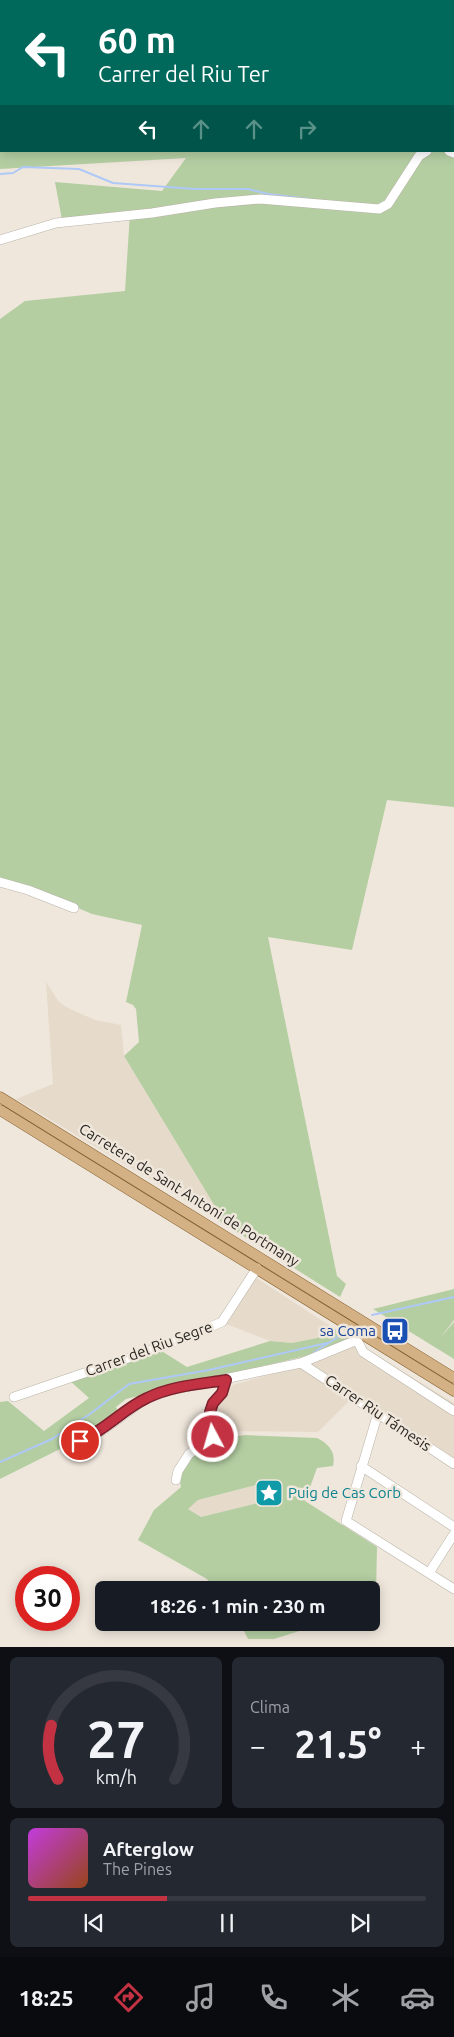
<!DOCTYPE html>
<html lang="es">
<meta charset="utf-8">
<style>
:root{--surface:#171b24;--page:#242831;--text:#f1f3f6;--muted:#9ea1a6;--line:#363941;--accent:#c23243}
body{margin:0;font-family:Ubuntu,sans-serif;background:var(--page);color:var(--text);height:100vh;display:flex;flex-direction:column;font-size:19px;white-space:nowrap}
*{box-sizing:border-box;margin:0}
p{font-size:16px;color:var(--muted)}
.icon{flex:none;width:28px;height:28px;fill:none;stroke:currentColor;stroke-width:2;stroke-linecap:round;stroke-linejoin:round}
.map{position:relative;height:1647px;overflow:hidden}
.details{display:flex;flex-direction:column;gap:10px;padding:10px;background:#0d0f14;flex:1}
.details>*{flex:none}
.top-card{position:absolute;left:0px;top:0px;width:455px;height:152px;box-shadow:0 2px 12px #0003;background:#00695c;color:#fff;overflow:hidden}
.speed{position:absolute;left:15px;top:1566px;display:flex;gap:10px;font-size:25px;font-weight:700;text-align:center}
.speed>*{display:grid;place-content:center;width:65px;height:65px;border-radius:50%;background:var(--surface);box-shadow:0 2px 12px #0003;line-height:1}
.speed .limit{border:8px solid #d22;background:#fff;color:#111}
.pin{position:absolute;display:grid;place-items:center;width:42px;height:42px;color:#fff;margin:-21px;border:2px solid #fff;border-radius:50%;box-shadow:0 1px 5px #0007}
.me{position:absolute;width:55px;margin:-28px;rotate:354deg;stroke-linejoin:round;filter:drop-shadow(0 0 4px #0008)}
.turn{display:flex;align-items:center;gap:18px;height:105px;padding:0 15px;font-size:22px}
.turn .icon{width:65px;height:65px;stroke-width:2.5}
.turn b{display:block;font-size:35px;line-height:42px}
.lanes{display:flex;align-items:center;height:48px;padding:0 15px;background:#0003;justify-content:center;gap:25px;direction:ltr}
.lanes .off{opacity:.35}
.big{font-size:38px;font-weight:600;line-height:1.1}
.details .tile{flex:1;display:flex;flex-direction:column;justify-content:center;gap:8px;min-width:0;padding:0 18px;border-radius:8px;background:var(--page)}
.details .dial{align-items:center;gap:0}
.dial svg{height:130px;overflow:visible;fill:none;stroke:var(--line);stroke-width:7;stroke-linecap:round;text-anchor:middle}
.dial text{fill:var(--text);stroke:none}
.song{display:flex;align-items:center;gap:15px}
.cover{width:60px;height:60px;border-radius:8px;background:linear-gradient(135deg,hsl(290 70% 55%),hsl(20 70% 35%))}
.played{height:5px;border-radius:2px;background:linear-gradient(90deg,var(--accent) 35%,var(--line) 35%)}
.keys{display:flex;justify-content:space-around;direction:ltr}
.heat{display:flex;justify-content:space-between;align-items:center;font-size:28px;direction:ltr}
.details .tiles{flex:1;display:grid;gap:10px;grid-template-columns:1fr 1fr}
.tile:last-child{grid-column:span 2}
.trip{position:absolute;left:95px;top:1581px;width:285px;height:50px;border-radius:8px;background:var(--surface);box-shadow:0 2px 12px #0003;font-weight:600;line-height:50px;text-align:center}
.tab-bar{display:flex;height:80px;justify-content:space-around;align-items:center;background:#090b0e;color:var(--muted)}
.tab-bar .icon{width:35px;height:35px}
.tab-bar .active{color:var(--accent)}
.tab-bar b{font-size:22px;color:var(--text)}
.map>svg:first-child{display:block}
</style>
<div class="map">
<svg width="454" height="1647" viewBox="0 0 454 1647">
<rect width="100%" height="100%" fill="#efe7dc"/>
<!-- built -->
<path fill="#e6daca" d="M 46,982 L 59,1002 L 68,1008 L 95,1020 L 121,1025 L 124,1056 L 216,1208 L 213,1217 L 16,1099 L 53,1084 Z
M 255,1277 L 333,1328 L 317,1338 L 292,1343 L 270,1341 L 226,1324 Z
M 354,1346 L 361,1346 L 454,1403 L 454,1461 L 365,1400 L 358,1407 L 349,1401 L 318,1432 L 221,1431 L 215,1407 L 233,1385 L 318,1361 Z
M 271,1481 L 276,1499 L 201,1517 L 188,1509 L 198,1500 Z"/>
<!-- green -->
<path fill="#b4cea2" fill-rule="evenodd" d="M 0,0 L 454,0 L 454,807 L 387,800 L 352,950 L 268,937 L 337,1276 L 346,1284 L 340,1297 L 213,1217 L 216,1208 L 124,1056 L 139,1042 L 136,1009 L 133,1005 L 126,1002 L 142,925 L 92,914 L 24,885 L 0,879 L 0,319 L 25,301 L 125,291 L 130,213 L 62,220 L 55,182 L 162,191 L 186,158 L 0,169 ZM 1,1 L 454,1 L 454,151 L 1,151 Z
M 454,1289 L 454,1320 L 441,1337 L 454,1322 L 454,1359 L 373,1309 Z
M 333,1328 L 353,1339 L 314,1354 L 126,1399 L 116,1407 L 119,1414 L 102,1428 L 0,1479 L 0,1402 L 8,1401 L 44,1431 L 89,1398 L 69,1380 L 160,1350 L 187,1367 L 270,1341 L 292,1343 L 317,1338 Z
M 245,1435 L 317,1438 C 329,1444 336,1452 333,1466 L 317,1468 L 305,1501 L 377,1547 L 376,1595 L 371,1594 L 371,1590 L 345,1587 L 342,1590 L 215,1590 L 207,1579 L 138,1540 L 154,1510 L 181,1487 C 176,1469 197,1448 213,1440 C 221,1436 235,1437 245,1435 ZM 271,1481 L 275,1499 L 201,1517 L 188,1509 L 198,1500 Z
M 240,1623 L 361,1623 L 364,1630 L 312,1627 L 274,1639 L 248,1639 Z"/>
<g fill="none" stroke-linecap="round" stroke-linejoin="round">
<!-- stream -->
<path stroke="#aec8f7" stroke-width="2" d="M 0,174 L 13,173 L 23,167 L 79,169 L 113,183 L 195,189 L 248,189 L 268,194 L 310,199
M 372,1315 L 454,1297
M 313,1353 L 344,1333
M 0,1462 L 52,1439 L 90,1414 L 129,1384 L 209,1370 L 327,1343"/>
<defs>
<path id="minor" d="M 449,151 L 454,153
M 0,240 L 56,223 L 152,213 L 215,203 L 260,199 L 379,209 L 388,204 L 419,156 L 427,151
M 0,882 L 28,890 L 74,908
M 359,1335 L 357,1340 L 363,1352 L 454,1411
M 301,1363 L 454,1464
M 14,1397 L 169,1344 L 222,1322 L 257,1268
M 378,1413 L 346,1521 L 454,1589
M 76,1443 L 103,1430 L 147,1398 L 171,1390 L 301,1363 L 357,1340
M 361,1466 L 454,1527
M 176,1480 L 178,1471 L 189,1454 L 213,1437 L 215,1431 L 210,1412 L 213,1403 L 222,1393 L 226,1380
M 429,1573 L 454,1534"/>
<path id="major" d="M 0,1097 L 454,1378
M 0,1110 L 454,1391"/>
</defs>
<!-- minor casing -->
<use href="#minor" stroke="#b9b3a8" stroke-width="10"/>
<!-- major casing -->
<use href="#major" stroke="#845f2d" stroke-width="11"/>
<!-- minor -->
<use href="#minor" stroke="#fff" stroke-width="9"/>
<!-- major -->
<use href="#major" stroke="#d3b185" stroke-width="10"/>
</g>
<g fill="none" stroke-linecap="round" stroke-linejoin="round">
<defs>
<path id="route" d="M 80,1441 C 106,1430 123,1409 147,1398 C 171,1386 200,1384 226,1380 L 222,1393 L 213,1403 L 210,1412 L 215,1431 L 213,1437"/>
</defs>
<!-- route casing -->
<use href="#route" stroke="#7e202c" stroke-width="12"/>
<!-- route -->
<use href="#route" stroke="#c23243" stroke-width="9"/>
</g>
<!-- icons -->
<defs>
<symbol id="bus-square" viewBox="-11 -11 22 22"><rect x="-9" y="-9" width="18" height="18" rx="4" fill="#1a4fb4" stroke="#efe7dc"/><path d="M-5-6H5V4H4V6H2V4H-2V6H-4V4H-5ZM-3.5-4V0h7V-4ZM-3.5 1.2v1.5H-2V1.2ZM2 1.2v1.5H3.5V1.2Z" fill="#fff"/></symbol>
<symbol id="sight-square" viewBox="-11 -11 22 22"><rect x="-9" y="-9" width="18" height="18" rx="4" fill="#0f9aa8" stroke="#efe7dc"/><path d="M0-6L1.8-2.2L6-1.7L2.9 1.2L3.7 5.4L0 3.3L-3.7 5.4L-2.9 1.2L-6-1.7L-1.8-2.2Z" fill="#fff"/></symbol>
</defs>
<g fill-rule="evenodd">
<use href="#bus-square" x="379" y="1315" width="32" height="32"/>
<use href="#sight-square" x="253" y="1477" width="32" height="32"/>
</g>
<g text-anchor="middle" stroke-width="5" stroke-linejoin="round" paint-order="stroke">
<!-- street labels -->
<g font-size="15" fill="#2a2723" stroke="#efe7dc">
<text transform="translate(189 1195) rotate(32)" y="5">Carretera de Sant Antoni de Portmany</text>
<text transform="translate(149 1349) rotate(-20)" y="5">Carrer del Riu Segre</text>
<text transform="translate(378 1413) rotate(34)" y="5">Carrer Riu Támesis</text>
</g>
<!-- transit labels -->
<g font-size="15" fill="#164399" stroke="#efe7dc" text-anchor="end">
<text x="376" y="1336">sa Coma</text>
</g>
<!-- culture labels -->
<g font-size="15" fill="#0d838f" stroke="#efe7dc" text-anchor="start">
<text x="288" y="1498">Puig de Cas Corb</text>
</g>
</g>
</svg>
<div class="speed"><div class="limit">30</div></div>
<div class="pin" style="left:80px;top:1441px;background:#d93025"><svg class="icon" aria-label="arrive" viewBox="0 0 24 24"><path d="M6 21V4h12l-3 4 3 4H6"/></svg></div>
<svg class="me" style="left:213px;top:1437px" viewBox="-20 -20 40 40"><circle r="17" fill="#c23243" stroke="#fff" stroke-width="3"/><path d="M0-11L8 9 0 5-8 9z" fill="#fff"/></svg>
<div class="trip">18:26 · 1 min · 230 m</div>
<div class="top-card">
<div class="turn"><svg class="icon" aria-label="left" viewBox="0 0 24 24"><path d="M17 20v-9H6M10 6l-5 5 5 5"/></svg><div><b>60 m</b>Carrer del Riu Ter</div></div>
<div class="lanes"><svg class="icon" aria-label="left" viewBox="0 0 24 24"><path d="M17 20v-9H6M10 6l-5 5 5 5"/></svg><svg class="icon off" aria-label="ahead" viewBox="0 0 24 24"><path d="M12 20V5M6 11l6-6 6 6"/></svg><svg class="icon off" aria-label="ahead" viewBox="0 0 24 24"><path d="M12 20V5M6 11l6-6 6 6"/></svg><svg class="icon off" aria-label="right" viewBox="0 0 24 24"><path d="M7 20v-9h11M14 6l5 5-5 5"/></svg></div>
</div>
</div>
<section class="details">
<div class="tiles">
<div class="tile dial"><svg viewBox="0 0 100 80">
<path d="M14 69A42 42 0 1 1 86 69"/>
<path d="M14 69A42 42 0 0 1 10 36" stroke="#c23243"/>
<text x="50" y="56" font-size="32" font-weight="700">27</text>
<text x="50" y="72" font-size="11">km/h</text>
</svg></div>
<div class="tile"><p>Clima</p>
<div class="heat"><a>−</a><b class="big">21.5°</b><a>+</a></div>
</div>
<div class="tile">
<div class="song"><i class="cover"></i><div><b>Afterglow</b><p>The Pines</p></div></div>
<div class="played"></div>
<div class="keys"><svg class="icon" aria-label="previous" viewBox="0 0 24 24"><path d="M18 5L8 12l10 7zM5 5v14"/></svg><svg class="icon" aria-label="pause" viewBox="0 0 24 24"><path d="M8 5v14M16 5v14"/></svg><svg class="icon" aria-label="next" viewBox="0 0 24 24"><path d="M6 5l10 7-10 7zM19 5v14"/></svg></div>
</div>
</div>
</section>
<nav class="tab-bar">
<b>18:25</b>
<svg class="icon active" aria-label="directions" viewBox="0 0 24 24"><path d="M12 3l9 9-9 9-9-9zM9 14v-3h6M13 9l2 2-2 2"/></svg>
<svg class="icon" aria-label="music" viewBox="0 0 24 24"><path d="M9 18V5l10-2v13"/><circle cx="6" cy="18" r="3"/><circle cx="16" cy="16" r="3"/></svg>
<svg class="icon" aria-label="phone" viewBox="0 0 24 24"><path d="M5 4h4l2 5-3 2q2 4 5 5l2-3 5 2v4C11 20 4 13 5 4z"/></svg>
<svg class="icon" aria-label="climate" viewBox="0 0 24 24"><path d="M12 3v18M4 7l16 10M4 17L20 7"/></svg>
<svg class="icon" aria-label="car" viewBox="0 0 24 24"><path d="M5 17H2v-5l4-1 3-4h7l3 4 3 1v5h-3M9 17h6M6 11h13"/><circle cx="7" cy="17" r="2"/><circle cx="17" cy="17" r="2"/></svg>
</nav>
